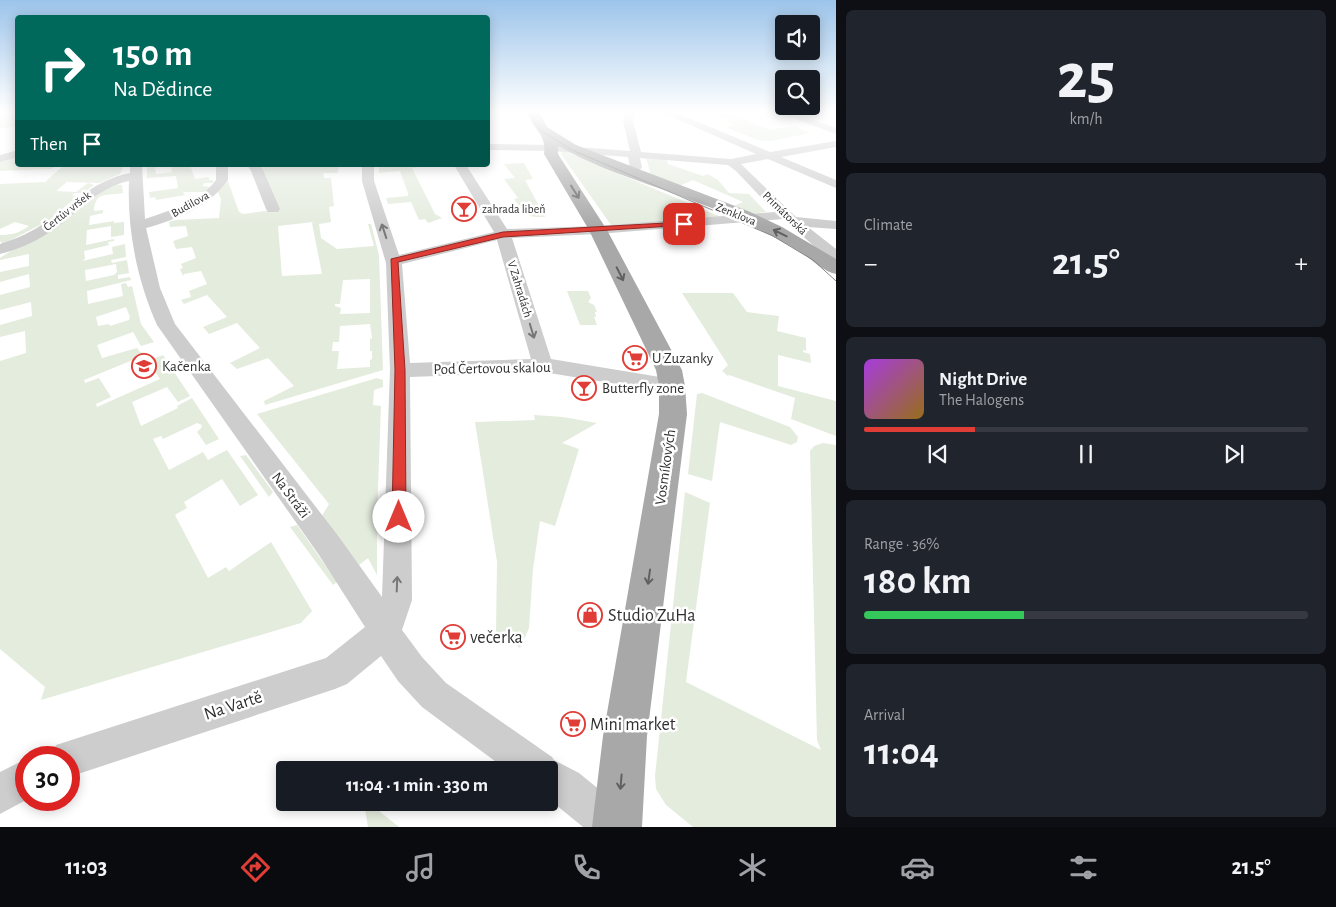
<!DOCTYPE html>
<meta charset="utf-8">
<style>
:root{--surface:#171b24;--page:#20242c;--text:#f1f3f6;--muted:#9ea1a6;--line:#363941;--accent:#e13d37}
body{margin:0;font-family:"Alegreya Sans",sans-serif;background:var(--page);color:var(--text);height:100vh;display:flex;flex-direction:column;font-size:19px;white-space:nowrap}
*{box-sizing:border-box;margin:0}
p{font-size:16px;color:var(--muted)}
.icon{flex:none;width:28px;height:28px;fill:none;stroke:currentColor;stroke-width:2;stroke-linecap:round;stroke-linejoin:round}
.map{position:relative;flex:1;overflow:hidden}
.sheet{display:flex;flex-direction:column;gap:10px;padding:10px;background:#0d0f14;width:500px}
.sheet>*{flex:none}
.hud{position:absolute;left:15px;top:15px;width:475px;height:152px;border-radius:5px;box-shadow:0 2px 12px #0003;background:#00695c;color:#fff;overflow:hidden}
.tools{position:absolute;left:775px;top:15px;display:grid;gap:10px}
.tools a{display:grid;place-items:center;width:45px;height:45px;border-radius:5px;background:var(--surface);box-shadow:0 2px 12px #0003;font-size:25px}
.speed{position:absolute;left:15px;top:746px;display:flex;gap:10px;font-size:25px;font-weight:700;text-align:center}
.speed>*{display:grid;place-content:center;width:65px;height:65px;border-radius:50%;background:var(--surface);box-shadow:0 2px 12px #0003;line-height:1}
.speed .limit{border:8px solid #d22;background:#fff;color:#111}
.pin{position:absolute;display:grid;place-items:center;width:42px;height:42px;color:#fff;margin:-21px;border-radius:10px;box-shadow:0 2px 8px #0006}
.me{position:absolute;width:55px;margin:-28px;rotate:0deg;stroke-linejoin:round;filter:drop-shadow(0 0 4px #0008)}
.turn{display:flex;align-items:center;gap:18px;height:105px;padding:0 15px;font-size:22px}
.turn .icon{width:65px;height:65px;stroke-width:2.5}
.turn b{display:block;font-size:35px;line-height:42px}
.then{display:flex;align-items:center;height:48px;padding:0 15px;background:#0003;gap:10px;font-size:19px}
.big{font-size:38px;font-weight:600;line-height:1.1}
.sheet .widget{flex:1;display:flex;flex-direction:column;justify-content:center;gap:8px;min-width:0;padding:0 18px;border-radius:8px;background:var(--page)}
.sheet .dial{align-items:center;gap:0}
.dial b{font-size:65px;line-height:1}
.song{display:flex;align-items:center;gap:15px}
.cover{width:60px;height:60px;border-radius:8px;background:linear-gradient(135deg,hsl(280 70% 55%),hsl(40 70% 35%))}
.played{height:5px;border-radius:2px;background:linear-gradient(90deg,var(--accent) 25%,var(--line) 25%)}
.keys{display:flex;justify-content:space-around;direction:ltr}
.heat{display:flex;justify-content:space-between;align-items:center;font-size:28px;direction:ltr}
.charge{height:8px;border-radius:4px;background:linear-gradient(90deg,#34c759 36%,var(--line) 0)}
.trip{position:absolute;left:276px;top:761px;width:282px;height:50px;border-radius:5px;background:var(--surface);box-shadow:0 2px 12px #0003;font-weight:600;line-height:50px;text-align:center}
.menu{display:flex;height:80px;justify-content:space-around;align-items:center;background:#090b0e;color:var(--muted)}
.menu .icon{width:35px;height:35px}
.menu .selected{color:var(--accent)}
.menu b{font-size:22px;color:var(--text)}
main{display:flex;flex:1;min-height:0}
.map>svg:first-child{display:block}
</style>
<main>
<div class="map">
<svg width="836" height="827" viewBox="0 0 836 827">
<rect width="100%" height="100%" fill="#fff"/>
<!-- green -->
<path fill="#e4ecde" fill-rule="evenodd" d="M 0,111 L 17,111 L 17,127 L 0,128 Z
M 695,111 L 721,111 L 770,130 L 795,126 L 810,133 L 771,141 L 758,140 L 725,127 L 734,125 C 723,116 709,113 695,111 Z
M 562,152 L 567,152 L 721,217 L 611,225 L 563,157 L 561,154 Z
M 17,154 L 18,165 L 58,165 L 51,169 L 0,171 L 0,161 Z
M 646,158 L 667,160 L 668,164 L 703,176 L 708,174 L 718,180 L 729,193 L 749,194 L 766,212 L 749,214 L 731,207 L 743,202 L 693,180 L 679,186 L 651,175 Z
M 524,163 L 533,179 L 525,180 L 545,217 C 524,218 525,213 514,199 L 518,198 L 504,179 L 515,178 L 504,164 Z
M 64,165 L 124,165 L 120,174 L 99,183 L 67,182 L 56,191 L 76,192 L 88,183 L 94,185 L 83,193 L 76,193 L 71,195 L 78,196 L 46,222 L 3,244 L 0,241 L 0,235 C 12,235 19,233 29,226 L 15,222 L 0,229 L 0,184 L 45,182 Z
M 147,165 L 155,165 L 156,174 L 172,172 L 171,165 L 190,165 L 195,179 L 209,177 L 209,180 L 213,180 L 213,183 L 205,183 L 202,186 L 211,187 L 204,192 L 184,192 L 183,193 L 185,195 L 156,200 L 155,197 L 150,198 L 149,192 L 178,188 L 176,176 L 147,178 Z
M 257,165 L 339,165 L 338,173 L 323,173 L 324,178 L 331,178 L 334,206 L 329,207 L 331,222 L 319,224 L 321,238 L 337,249 L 374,246 L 368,224 L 371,224 L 379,255 L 383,370 L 265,405 L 264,401 L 294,386 L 268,358 L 237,369 L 230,363 L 260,348 L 237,323 L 209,334 L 203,327 L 227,317 L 207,295 L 184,304 L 181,300 L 191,297 L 189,291 L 207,284 L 201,271 L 184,274 L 183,276 L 180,269 L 183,268 L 181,264 L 196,258 L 192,247 L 176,249 L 173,241 L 188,236 L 186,226 L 170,227 L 169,222 L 175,220 L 219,218 L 221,199 L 218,192 L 228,181 L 239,212 L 243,214 L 279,209 ZM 313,222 L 312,223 L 322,274 L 282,276 L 278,226 ZM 370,279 L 370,313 L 340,314 L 341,308 L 335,306 L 335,304 L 340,304 L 343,280 ZM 370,324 L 372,338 L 370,339 L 370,351 L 372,351 L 372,359 L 370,360 L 370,367 L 337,369 L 339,351 L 332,351 L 333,342 L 339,342 L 340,326 Z
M 379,165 L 419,165 L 419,167 L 412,168 L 435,214 L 442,218 L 428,223 L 425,219 L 419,220 L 411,202 L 388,204 L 386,198 L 408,196 L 408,193 L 400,171 L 379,173 Z
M 114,184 L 122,185 L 123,193 C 107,196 95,191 94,211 L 103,210 L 103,213 L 90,216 L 89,225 L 114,221 L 114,223 L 124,222 L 124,235 L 111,237 L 111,226 L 87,230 L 86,245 L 114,239 L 114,241 L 108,242 L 109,245 L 84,251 L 85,259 L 82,261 L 113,254 L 112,247 L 125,244 L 126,257 L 111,260 L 112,263 L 127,260 L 129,273 L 118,275 L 118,279 L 130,277 L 131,280 L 87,291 L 88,304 L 123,296 L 121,284 L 126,283 L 128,287 L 132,286 L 141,324 L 154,342 L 141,346 L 133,332 L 97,345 L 102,358 L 137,348 L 140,352 L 147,353 L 145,355 L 84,380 L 85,383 L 99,378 L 111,397 L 96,404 L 97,407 L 160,379 L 154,370 L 156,366 L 155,364 L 149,364 L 147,361 L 163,355 L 190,396 L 178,402 L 167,387 L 132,402 L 141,426 L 178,408 L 177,406 L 192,398 L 219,439 L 206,445 L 197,432 L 201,428 L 202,425 L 197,423 L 163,439 L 161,436 L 153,439 L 169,470 L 203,452 L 208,460 L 227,450 L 258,495 L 240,506 L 222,479 L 184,502 L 187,508 L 175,515 L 208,578 L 226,567 L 229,571 L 271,542 L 312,611 L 301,623 L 41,700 L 45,687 L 0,649 L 0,361 L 26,353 L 25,331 L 0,337 L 0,325 L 32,316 L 31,302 L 0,310 L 0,295 L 30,287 L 29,274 L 0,282 L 0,272 L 29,266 L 29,254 L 0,260 L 0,258 ZM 116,264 L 117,272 L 114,275 L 86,281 L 85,270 ZM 126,307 L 130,317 L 129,320 L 110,326 L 109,324 L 98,326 L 96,317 Z
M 567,291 L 588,291 L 591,298 L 588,302 L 594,305 L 597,312 L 595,312 L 596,317 L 594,317 L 597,325 L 580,325 Z
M 682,293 L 733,293 L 747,312 L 779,316 L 777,331 L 806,338 L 806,351 L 803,350 L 803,352 L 810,354 L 811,363 L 778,355 L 778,386 L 836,401 L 836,436 L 791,419 L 795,398 L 729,375 L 728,376 L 722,371 L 728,365 Z
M 377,378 L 383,380 L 383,387 L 374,390 L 373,405 L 381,406 L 377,516 L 377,575 L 368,558 L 359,565 L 322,516 L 329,504 L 257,414 Z
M 702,393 L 790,427 L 798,437 L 797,442 L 791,445 L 720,422 L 712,481 L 688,474 L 697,394 Z
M 534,415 L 563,417 L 597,423 L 562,443 L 579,449 L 555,526 L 540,521 L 533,569 L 529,628 L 520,648 L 496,632 L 497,562 L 475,422 L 535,420 Z
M 823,443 L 836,445 L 836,827 L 693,827 L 666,805 L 656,789 L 655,776 L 685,492 L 710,503 L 686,682 L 821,750 L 817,740 L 810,451 L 814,446 Z
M 246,455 L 273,492 L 269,497 L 240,456 Z
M 297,525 L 337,582 L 333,585 L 290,527 Z
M 364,803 L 369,803 L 399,827 L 368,827 Z"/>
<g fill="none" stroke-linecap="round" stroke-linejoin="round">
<!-- minor -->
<path fill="#cdcdcd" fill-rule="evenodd" d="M 626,111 L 636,111 L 633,121 L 641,152 L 731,159 L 756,154 L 659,111 L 672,111 L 770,152 L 836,141 L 836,147 L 781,157 L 836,180 L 836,188 L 768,159 L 741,164 L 796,217 L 836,221 L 836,229 L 808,227 L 836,249 L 836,262 L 830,260 L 783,219 L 598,234 L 512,238 L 551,359 L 672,379 L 680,381 L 683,386 L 680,391 L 672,393 L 543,372 L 410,377 L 412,600 L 402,630 L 422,657 L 446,683 L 552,757 L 554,760 L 579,773 L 628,813 L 634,827 L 583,827 L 550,800 L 550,770 L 507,770 L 422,707 L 398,681 L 381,656 L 347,684 L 335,689 L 69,777 L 69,758 L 50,758 L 56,745 L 326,658 L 365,627 L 319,555 L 157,325 C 137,280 127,230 129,181 C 99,187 79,211 56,228 C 39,240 20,249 0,254 L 0,244 C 16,239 32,232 46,222 C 74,202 95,180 130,173 L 130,165 L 142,165 L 145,219 C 168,211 201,201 216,180 L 216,165 L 228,165 L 228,180 C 210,206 176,220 146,228 L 160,288 L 175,324 L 339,537 L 382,597 L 390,370 L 386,263 L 362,181 L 362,165 L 374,165 L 374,181 L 399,255 L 494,232 L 454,165 L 466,165 L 507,229 L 598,226 L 775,212 L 736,171 L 728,165 L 640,158 L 642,168 L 636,172 L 630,168 L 628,157 L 551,151 L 488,150 L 488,144 L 551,145 L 630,151 L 623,121 ZM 497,240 L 531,359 L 410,363 L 402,264 Z
M 773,111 L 787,111 L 836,128 L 836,134 Z
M 18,150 L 18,157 L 0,162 L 0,155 Z
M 247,165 L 259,165 L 263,170 L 280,209 L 278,212 L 268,212 L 266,209 L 251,171 Z
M 26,759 L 26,800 L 0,814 L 0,772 Z"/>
<!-- major -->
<path fill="#a8a8a8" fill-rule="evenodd" d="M 527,111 L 539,111 L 547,127 L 576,145 L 748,211 L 782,227 L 836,259 L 836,274 C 822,271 812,259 800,252 C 781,240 760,230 739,220 C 681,192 615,178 558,146 L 558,154 L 607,230 L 682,370 L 685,386 L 687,414 L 647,736 L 642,827 L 592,827 L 603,736 L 659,414 L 659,386 L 656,370 L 589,230 L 544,154 C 547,133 533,131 527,111 Z"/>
<!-- tram -->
<path stroke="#858585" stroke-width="1" d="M 531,111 L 534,121 L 540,130 L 572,150 L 773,236 L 813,260 L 836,281"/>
</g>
<!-- one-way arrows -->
<defs><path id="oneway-shaft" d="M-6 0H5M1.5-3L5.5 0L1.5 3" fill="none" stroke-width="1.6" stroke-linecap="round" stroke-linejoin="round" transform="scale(1.25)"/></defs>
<g stroke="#606060">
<use href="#oneway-shaft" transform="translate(575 192) rotate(58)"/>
<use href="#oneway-shaft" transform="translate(780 233) rotate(-154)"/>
<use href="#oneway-shaft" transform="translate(620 274) rotate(63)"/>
<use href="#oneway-shaft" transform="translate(649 577) rotate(98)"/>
<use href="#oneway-shaft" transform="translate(621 782) rotate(95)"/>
</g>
<g stroke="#777">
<use href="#oneway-shaft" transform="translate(384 231) rotate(-108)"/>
<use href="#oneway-shaft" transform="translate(532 331) rotate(73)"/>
<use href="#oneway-shaft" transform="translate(397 584) rotate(-88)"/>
</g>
<!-- sky -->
<linearGradient id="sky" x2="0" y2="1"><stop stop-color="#9cc4ea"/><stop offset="0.49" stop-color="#fff"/><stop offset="1" stop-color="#fff" stop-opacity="0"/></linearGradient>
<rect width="836" height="227" fill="url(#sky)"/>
<!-- route -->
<path fill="#e13d37" stroke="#922824" d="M 684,222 L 687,222 L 687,225 L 503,237 L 398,262 L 405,370 L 406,517 L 404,521 L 399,523 L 394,521 L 392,517 L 395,370 L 391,259 L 503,232 Z"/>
<!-- icons -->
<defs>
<symbol id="bar-ring" viewBox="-11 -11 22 22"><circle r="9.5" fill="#fff" stroke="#e13d37" stroke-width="1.5"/><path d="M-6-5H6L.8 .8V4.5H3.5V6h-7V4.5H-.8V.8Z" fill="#e13d37"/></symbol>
<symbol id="supermarket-ring" viewBox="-11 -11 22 22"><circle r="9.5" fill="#fff" stroke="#e13d37" stroke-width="1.5"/><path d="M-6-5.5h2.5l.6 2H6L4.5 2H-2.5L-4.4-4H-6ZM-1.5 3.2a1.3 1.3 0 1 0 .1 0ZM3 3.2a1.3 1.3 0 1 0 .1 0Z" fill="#e13d37"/></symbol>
<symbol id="school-ring" viewBox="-11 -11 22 22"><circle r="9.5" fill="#fff" stroke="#e13d37" stroke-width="1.5"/><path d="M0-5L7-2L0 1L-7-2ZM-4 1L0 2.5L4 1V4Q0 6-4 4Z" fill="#e13d37"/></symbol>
<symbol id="shop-ring" viewBox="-11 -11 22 22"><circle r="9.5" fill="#fff" stroke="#e13d37" stroke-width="1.5"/><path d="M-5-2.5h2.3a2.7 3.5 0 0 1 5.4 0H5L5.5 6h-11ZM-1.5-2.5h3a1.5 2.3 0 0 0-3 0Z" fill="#e13d37"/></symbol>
</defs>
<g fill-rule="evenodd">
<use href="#bar-ring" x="450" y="195" width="28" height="28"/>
<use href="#supermarket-ring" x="621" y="344" width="28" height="28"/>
<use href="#school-ring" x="130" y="352" width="28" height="28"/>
<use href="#bar-ring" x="570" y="374" width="28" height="28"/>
<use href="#shop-ring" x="576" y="601" width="28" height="28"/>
<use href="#supermarket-ring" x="439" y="623" width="28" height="28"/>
<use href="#supermarket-ring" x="559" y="710" width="28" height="28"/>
</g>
<g text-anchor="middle" stroke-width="5" stroke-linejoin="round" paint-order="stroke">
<!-- far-street labels -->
<g font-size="12" fill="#303030" stroke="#fff">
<text transform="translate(190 204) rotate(-29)" y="4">Budilova</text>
<text transform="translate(67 211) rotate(-38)" y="4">Čertův vršek</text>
<text transform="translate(785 213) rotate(44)" y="4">Primátorská</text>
<text transform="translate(736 214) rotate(22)" y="4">Zenklova</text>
<text transform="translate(520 289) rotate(73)" y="4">V Zahradách</text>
</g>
<!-- far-poi labels -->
<g font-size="12" fill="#303030" stroke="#fff" text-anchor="start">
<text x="482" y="213">zahrada libeň</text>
</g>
<!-- poi labels -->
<g font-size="15" fill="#303030" stroke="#fff" text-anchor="start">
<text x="652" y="363">U Zuzanky</text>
<text x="162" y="371">Kačenka</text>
<text x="602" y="393">Butterfly zone</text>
</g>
<!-- street labels -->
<g font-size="15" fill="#303030" stroke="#fff">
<text transform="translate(492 368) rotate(-1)" y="5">Pod Čertovou skalou</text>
<text transform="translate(665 467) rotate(-82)" y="5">Vosmíkových</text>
<text transform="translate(291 495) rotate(53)" y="5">Na Stráži</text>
</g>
<!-- near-poi labels -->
<g font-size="18" fill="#303030" stroke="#fff" text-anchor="start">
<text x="608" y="621">Studio ZuHa</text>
<text x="470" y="643">večerka</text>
<text x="590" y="730">Mini market</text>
</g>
<!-- near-street labels -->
<g font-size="18" fill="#303030" stroke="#fff">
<text transform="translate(233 705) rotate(-18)" y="6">Na Vartě</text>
</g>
</g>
</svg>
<div class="tools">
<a><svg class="icon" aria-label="sound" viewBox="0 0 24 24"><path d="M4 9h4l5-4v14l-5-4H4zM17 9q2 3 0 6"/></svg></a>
<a><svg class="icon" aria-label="search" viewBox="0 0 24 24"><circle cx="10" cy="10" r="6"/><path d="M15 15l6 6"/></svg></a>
</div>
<div class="speed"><div class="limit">30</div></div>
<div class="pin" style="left:684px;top:224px;background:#d93025"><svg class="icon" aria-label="arrive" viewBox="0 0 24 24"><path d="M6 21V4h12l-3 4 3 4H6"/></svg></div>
<svg class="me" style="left:399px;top:517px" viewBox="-20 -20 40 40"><circle r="19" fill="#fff"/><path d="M0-13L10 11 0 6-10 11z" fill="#e13d37"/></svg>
<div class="trip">11:04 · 1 min · 330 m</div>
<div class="hud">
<div class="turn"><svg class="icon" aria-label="right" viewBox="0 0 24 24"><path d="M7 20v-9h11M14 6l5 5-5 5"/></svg><div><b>150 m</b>Na Dědince</div></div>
<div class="then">Then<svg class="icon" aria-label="arrive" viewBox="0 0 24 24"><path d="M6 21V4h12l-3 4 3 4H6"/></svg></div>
</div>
</div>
<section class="sheet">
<div class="widget dial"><b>25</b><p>km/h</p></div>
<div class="widget"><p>Climate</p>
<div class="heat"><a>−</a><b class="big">21.5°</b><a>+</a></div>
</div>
<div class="widget">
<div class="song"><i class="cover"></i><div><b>Night Drive</b><p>The Halogens</p></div></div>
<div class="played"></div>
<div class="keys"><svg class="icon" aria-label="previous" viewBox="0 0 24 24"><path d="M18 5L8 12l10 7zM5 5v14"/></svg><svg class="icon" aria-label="pause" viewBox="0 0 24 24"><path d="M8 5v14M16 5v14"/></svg><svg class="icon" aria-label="next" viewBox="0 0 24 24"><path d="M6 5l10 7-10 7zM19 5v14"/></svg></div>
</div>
<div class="widget"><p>Range · 36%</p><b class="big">180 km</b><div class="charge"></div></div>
<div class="widget"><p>Arrival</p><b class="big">11:04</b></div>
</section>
</main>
<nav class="menu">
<b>11:03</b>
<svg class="icon selected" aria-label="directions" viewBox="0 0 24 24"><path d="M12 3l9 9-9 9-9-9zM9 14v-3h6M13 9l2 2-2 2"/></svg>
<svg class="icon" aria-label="music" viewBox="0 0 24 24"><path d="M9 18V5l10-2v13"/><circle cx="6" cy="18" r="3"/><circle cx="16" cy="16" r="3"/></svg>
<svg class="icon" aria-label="phone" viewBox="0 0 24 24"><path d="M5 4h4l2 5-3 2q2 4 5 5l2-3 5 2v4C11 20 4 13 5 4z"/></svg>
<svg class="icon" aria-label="climate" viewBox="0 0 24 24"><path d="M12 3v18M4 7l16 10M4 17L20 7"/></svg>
<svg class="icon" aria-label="car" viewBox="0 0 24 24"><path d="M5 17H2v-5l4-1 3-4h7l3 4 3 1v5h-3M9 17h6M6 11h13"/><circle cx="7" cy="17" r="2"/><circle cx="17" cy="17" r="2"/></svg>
<svg class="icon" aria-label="filters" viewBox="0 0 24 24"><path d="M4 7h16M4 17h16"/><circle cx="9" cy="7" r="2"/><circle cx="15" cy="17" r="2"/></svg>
<b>21.5°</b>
</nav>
